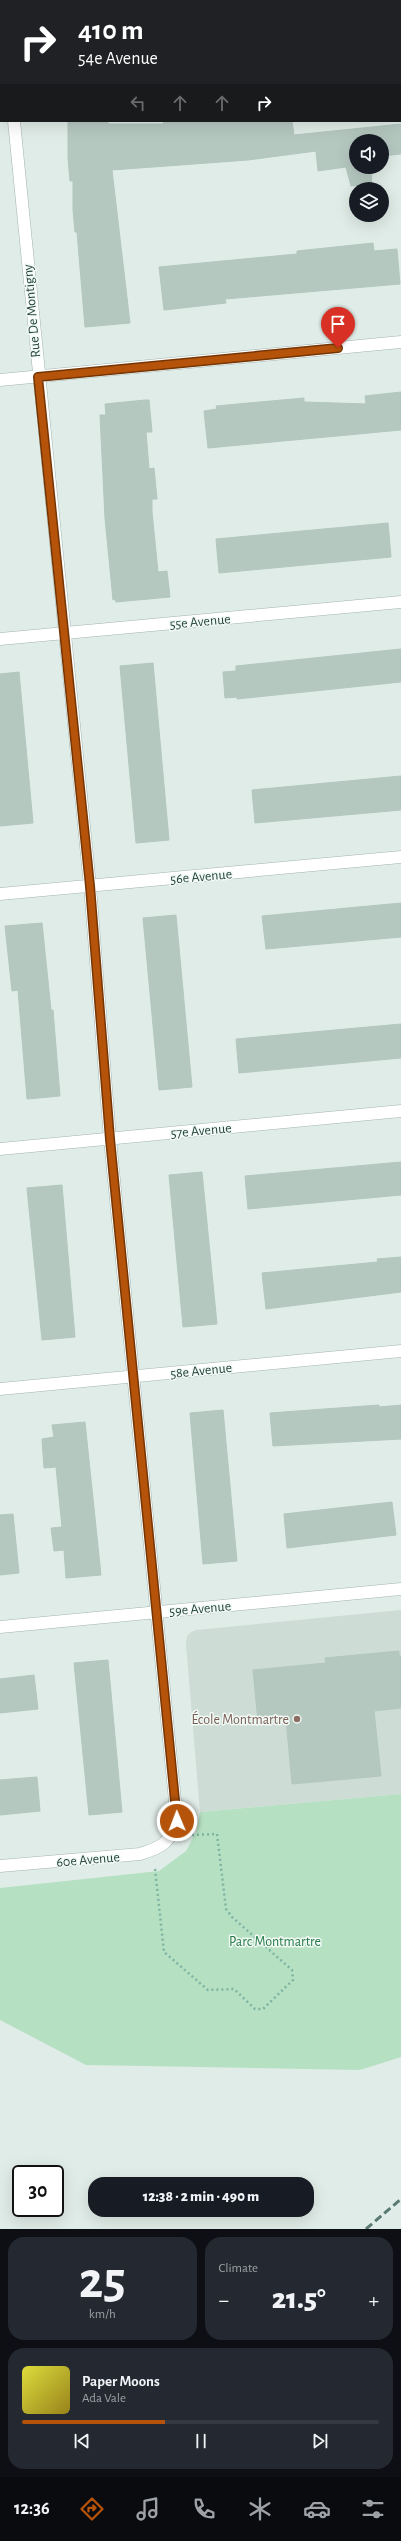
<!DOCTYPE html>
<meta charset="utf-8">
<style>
:root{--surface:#171b24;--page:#242831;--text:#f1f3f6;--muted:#9ea1a6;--line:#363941;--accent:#b45309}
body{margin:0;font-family:"Alegreya Sans",sans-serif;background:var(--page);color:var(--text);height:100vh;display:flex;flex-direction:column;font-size:15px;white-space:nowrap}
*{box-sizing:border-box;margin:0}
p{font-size:13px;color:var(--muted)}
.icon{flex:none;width:22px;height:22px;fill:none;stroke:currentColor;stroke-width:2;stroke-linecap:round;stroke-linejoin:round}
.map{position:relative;height:2229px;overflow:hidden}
.side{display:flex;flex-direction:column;gap:8px;padding:8px;background:#0d0f14;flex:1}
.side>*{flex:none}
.guide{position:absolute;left:0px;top:0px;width:401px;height:122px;box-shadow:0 4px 16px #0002;background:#202124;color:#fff;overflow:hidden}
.controls{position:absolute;left:349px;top:134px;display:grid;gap:8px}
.controls a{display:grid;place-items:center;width:40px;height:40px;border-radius:50%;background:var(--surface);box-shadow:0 4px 16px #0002;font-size:20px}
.speed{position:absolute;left:12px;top:2165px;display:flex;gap:8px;font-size:20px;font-weight:700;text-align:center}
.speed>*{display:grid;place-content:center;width:52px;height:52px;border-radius:50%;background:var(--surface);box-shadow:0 4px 16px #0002;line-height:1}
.speed .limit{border:2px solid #111;border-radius:6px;background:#fff;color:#111}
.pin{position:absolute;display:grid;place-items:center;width:34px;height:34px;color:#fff;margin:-41px -17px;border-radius:50% 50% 50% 0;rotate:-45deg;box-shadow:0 0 4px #0007}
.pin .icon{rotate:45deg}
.me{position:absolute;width:44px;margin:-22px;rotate:359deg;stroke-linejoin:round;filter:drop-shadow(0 0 3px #0008)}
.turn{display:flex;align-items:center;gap:14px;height:84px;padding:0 12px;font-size:18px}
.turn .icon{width:52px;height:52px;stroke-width:2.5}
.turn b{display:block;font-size:28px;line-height:34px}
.lanes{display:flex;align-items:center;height:38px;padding:0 12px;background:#0003;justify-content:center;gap:20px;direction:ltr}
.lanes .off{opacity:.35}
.big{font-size:30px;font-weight:800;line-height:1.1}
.side .widget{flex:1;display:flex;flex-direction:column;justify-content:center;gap:6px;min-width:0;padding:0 14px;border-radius:16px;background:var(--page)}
.side .dial{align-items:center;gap:0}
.dial b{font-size:52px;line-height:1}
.song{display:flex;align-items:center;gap:12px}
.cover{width:48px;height:48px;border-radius:6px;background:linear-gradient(135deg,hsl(60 70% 55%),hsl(50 70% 35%))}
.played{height:4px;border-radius:2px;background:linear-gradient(90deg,var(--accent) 40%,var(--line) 40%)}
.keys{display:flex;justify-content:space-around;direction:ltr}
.heat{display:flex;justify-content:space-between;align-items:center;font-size:22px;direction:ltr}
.side .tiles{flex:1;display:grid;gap:8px;grid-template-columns:1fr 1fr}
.widget:last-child{grid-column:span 2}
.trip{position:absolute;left:88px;top:2177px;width:226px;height:40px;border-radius:16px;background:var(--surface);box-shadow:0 4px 16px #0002;font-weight:800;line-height:40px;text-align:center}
.dock{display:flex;height:64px;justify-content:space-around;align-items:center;background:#090b0e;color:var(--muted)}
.dock .icon{width:28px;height:28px}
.dock .current{color:var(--accent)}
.dock b{font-size:18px;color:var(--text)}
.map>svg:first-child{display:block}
</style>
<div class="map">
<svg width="401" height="2229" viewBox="0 0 401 2229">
<rect width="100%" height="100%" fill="#e0ece7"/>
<!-- built -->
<path fill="#cedcd6" d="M 401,1610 L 401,1794 L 200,1812 L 186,1644 L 187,1636 L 191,1632 L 196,1630 Z"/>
<!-- green -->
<path fill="#b6e0c2" d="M 401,1794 L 401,2057 L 360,2070 L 86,2065 L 0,2020 L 0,1888 L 159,1871 L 186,1851 L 196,1832 L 200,1812 Z"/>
<!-- building -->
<path fill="#b5c8c0" stroke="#b2c7be" d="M 68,121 L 108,121 L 108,124 L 163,124 L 164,121 L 292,121 L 294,135 L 401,124 L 401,154 L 382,156 L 382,141 L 356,141 L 356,167 L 377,167 L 377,171 L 371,172 L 372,185 L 351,186 L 346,167 L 318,171 L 316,151 L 248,160 L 112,170 L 130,323 L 85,327 L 77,232 L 75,232 L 73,210 L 73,181 L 70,181 L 68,158 Z
M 373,243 L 374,251 L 397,249 L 400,284 L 225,299 L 226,303 L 164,310 L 159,267 L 297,254 L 297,251 Z
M 401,392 L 401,430 L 208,448 L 204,411 L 217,409 L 216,406 L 304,398 L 304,402 L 366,404 L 365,396 Z
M 145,400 L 149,400 L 152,432 L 146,432 L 149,469 L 154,468 L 157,499 L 152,499 L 152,512 L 158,572 L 167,571 L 170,597 L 116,602 L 115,599 L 113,600 L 105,518 L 100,415 L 106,415 L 105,404 Z
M 388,523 L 391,557 L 219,573 L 216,539 Z
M 401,649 L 401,682 L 237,699 L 237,697 L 225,698 L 223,672 L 236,671 L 236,666 Z
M 153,663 L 169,840 L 136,843 L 120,666 Z
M 19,672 L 33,823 L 0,826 L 0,674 Z
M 401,776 L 401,810 L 255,823 L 252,790 Z
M 401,903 L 401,937 L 266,949 L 262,916 Z
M 176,915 L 192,1087 L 159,1090 L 143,918 Z
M 42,923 L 51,1010 L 53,1010 L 60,1096 L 27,1099 L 18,990 L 12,991 L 5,926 Z
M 401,1024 L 401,1058 L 239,1073 L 236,1039 Z
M 401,1162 L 401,1195 L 248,1209 L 245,1176 Z
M 202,1172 L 217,1324 L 183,1327 L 169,1175 Z
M 62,1185 L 75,1337 L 42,1340 L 27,1188 Z
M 401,1257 L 401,1292 L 266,1309 L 262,1273 L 378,1262 L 377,1259 Z
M 379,1405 L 379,1407 L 401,1405 L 401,1439 L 273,1446 L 270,1413 Z
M 223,1410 L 237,1561 L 203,1564 L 190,1413 Z
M 85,1422 L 101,1575 L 66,1578 L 64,1550 L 54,1551 L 51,1528 L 62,1527 L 56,1467 L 44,1468 L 42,1439 L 54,1437 L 52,1425 Z
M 392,1502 L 396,1535 L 287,1548 L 284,1514 Z
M 13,1514 L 19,1573 L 0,1575 L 0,1515 Z
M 399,1651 L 399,1656 L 401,1656 L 401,1708 L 374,1711 L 381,1776 L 292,1784 L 286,1719 L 258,1722 L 253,1670 L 326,1663 L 325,1658 Z
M 108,1660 L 122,1812 L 89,1815 L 74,1663 Z
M 34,1675 L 38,1709 L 0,1713 L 0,1679 Z
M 37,1777 L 40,1811 L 0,1815 L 0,1780 Z"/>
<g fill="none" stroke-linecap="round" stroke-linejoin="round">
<defs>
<path id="minor" d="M 1,0 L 1,1
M 400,53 L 401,53
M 0,91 L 1,91
M 0,380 L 401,342
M 0,639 L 401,602
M 0,894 L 401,857
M 0,1149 L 401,1111
M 0,1389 L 401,1351
M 0,1627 L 401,1589
M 0,1866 L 140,1854 C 162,1847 169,1844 177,1821 L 110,1139 L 90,886 L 14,121"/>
</defs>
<!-- minor casing -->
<use href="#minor" stroke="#a2b5af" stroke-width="13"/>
<!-- path -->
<path stroke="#7db3a3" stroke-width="2.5" stroke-dasharray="2 3" stroke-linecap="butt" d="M 155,1869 L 164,1952 L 208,1990 L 234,1989 L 255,2009 L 263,2009 L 293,1980 L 292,1970 L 232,1917 L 226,1909 L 217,1834 L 192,1835"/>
<!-- minor -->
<use href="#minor" stroke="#fff" stroke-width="12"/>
<!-- rail -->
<path stroke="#597a72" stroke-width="3" stroke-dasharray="8 4" stroke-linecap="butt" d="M 366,2229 L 401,2199"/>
</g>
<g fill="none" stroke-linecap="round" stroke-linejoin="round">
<defs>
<path id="route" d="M 177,1821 L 110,1139 L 90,886 L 38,377 L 338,348"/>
</defs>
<!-- route casing -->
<use href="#route" stroke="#753606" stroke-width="10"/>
<!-- route -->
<use href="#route" stroke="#b45309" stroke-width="7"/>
</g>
<!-- markers -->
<circle fill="#8d6e63" stroke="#f1f9f5" stroke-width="1.5" cx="297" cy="1719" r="4"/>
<g text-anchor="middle" stroke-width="3" stroke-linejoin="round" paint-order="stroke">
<!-- street labels -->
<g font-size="14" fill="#1f3f37" stroke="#f1f9f5">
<text transform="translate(31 311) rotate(-95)" y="5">Rue De Montigny</text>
<text transform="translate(200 621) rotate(-5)" y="5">55e Avenue</text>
<text transform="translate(201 876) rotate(-5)" y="5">56e Avenue</text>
<text transform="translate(201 1130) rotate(-5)" y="5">57e Avenue</text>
<text transform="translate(201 1370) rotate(-6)" y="5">58e Avenue</text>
<text transform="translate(200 1608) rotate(-5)" y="5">59e Avenue</text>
<text transform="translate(88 1859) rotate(-5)" y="5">60e Avenue</text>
</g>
<!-- education labels -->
<g font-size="14" fill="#785e54" stroke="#f1f9f5" text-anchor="end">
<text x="289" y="1724">École Montmartre</text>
</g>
<!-- park labels -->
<g font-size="14" fill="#257a47" stroke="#f1f9f5">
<text x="275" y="1946">Parc Montmartre</text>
</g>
</g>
</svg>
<div class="controls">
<a><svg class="icon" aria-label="sound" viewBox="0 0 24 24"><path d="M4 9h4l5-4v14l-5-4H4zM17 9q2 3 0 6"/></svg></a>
<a><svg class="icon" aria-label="layers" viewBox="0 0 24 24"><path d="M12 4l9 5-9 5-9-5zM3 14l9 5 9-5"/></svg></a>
</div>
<div class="speed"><div class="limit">30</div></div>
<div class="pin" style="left:338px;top:348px;background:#d93025"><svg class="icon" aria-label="arrive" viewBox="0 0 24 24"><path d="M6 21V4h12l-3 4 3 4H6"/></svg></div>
<svg class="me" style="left:177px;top:1821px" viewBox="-20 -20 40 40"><circle r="17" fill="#b45309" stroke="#fff" stroke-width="3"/><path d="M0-11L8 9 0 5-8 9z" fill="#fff"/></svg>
<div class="trip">12:38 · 2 min · 490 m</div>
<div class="guide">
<div class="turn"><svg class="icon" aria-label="right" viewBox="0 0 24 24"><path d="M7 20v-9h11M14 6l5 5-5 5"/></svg><div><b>410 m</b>54e Avenue</div></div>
<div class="lanes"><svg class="icon off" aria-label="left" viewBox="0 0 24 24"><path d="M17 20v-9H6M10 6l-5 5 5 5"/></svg><svg class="icon off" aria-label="ahead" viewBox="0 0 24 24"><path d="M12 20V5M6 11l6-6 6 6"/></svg><svg class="icon off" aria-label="ahead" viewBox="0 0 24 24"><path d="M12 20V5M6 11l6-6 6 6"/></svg><svg class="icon" aria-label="right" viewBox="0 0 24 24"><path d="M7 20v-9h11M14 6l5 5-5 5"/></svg></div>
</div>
</div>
<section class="side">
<div class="tiles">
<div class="widget dial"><b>25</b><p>km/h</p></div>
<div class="widget"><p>Climate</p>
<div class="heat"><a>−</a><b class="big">21.5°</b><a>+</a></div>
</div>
<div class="widget">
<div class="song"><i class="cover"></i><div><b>Paper Moons</b><p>Ada Vale</p></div></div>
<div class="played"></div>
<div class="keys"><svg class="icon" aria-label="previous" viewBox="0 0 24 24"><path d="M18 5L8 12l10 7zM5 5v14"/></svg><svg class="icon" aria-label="pause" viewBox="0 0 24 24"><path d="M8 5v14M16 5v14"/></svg><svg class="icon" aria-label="next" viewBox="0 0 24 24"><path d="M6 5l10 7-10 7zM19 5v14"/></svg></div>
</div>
</div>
</section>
<nav class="dock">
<b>12:36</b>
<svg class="icon current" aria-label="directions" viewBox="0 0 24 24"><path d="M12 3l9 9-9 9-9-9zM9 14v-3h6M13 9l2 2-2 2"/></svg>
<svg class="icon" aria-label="music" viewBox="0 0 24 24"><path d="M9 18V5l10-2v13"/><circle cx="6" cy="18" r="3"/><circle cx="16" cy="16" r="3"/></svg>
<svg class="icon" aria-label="phone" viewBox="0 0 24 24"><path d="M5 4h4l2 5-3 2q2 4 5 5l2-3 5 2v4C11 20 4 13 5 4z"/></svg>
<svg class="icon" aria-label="climate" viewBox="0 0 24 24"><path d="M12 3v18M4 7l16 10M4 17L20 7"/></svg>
<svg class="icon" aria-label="car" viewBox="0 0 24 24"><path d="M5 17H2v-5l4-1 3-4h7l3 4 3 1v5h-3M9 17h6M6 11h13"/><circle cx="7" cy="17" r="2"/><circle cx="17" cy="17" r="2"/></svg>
<svg class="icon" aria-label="filters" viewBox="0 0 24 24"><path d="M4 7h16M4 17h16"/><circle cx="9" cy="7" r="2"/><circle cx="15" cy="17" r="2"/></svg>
</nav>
